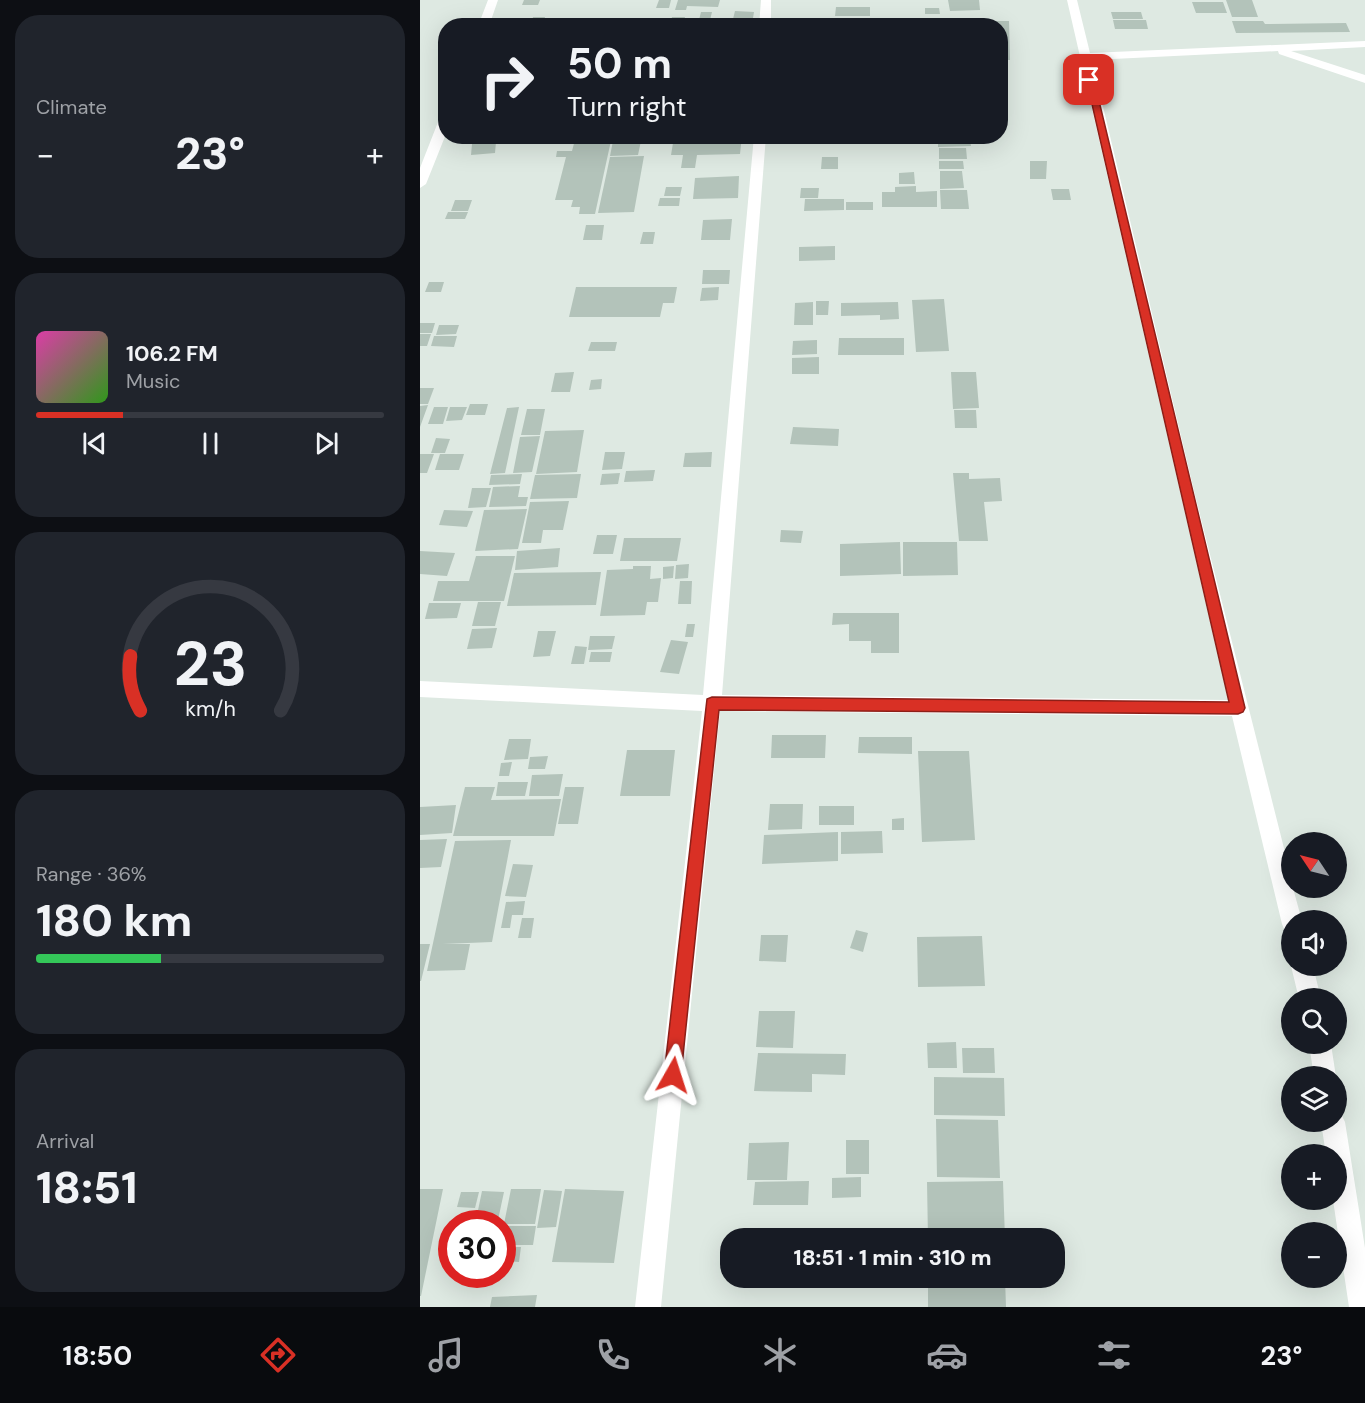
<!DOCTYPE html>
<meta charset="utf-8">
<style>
:root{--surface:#171b24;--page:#20242c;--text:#f1f3f6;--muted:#9ea1a6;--line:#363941;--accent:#d93025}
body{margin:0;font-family:"DM Sans",sans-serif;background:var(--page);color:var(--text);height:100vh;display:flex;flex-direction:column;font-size:22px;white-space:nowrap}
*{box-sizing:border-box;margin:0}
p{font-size:20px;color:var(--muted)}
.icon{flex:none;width:33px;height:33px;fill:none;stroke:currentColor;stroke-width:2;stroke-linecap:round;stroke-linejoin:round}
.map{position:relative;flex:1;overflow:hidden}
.sheet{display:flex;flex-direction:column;gap:15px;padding:15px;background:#0d0f14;width:420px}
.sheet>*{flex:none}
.hud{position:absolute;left:18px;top:18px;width:570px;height:126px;border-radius:24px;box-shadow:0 6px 24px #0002;background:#171b24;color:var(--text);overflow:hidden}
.needle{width:39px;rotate:305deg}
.tools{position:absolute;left:861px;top:832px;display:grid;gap:12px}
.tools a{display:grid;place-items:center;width:66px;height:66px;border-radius:50%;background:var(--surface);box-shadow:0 6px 24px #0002;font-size:30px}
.speed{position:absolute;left:18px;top:1210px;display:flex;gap:12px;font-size:30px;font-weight:700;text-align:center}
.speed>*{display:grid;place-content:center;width:78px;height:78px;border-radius:50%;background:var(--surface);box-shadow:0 6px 24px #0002;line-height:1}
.speed .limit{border:9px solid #d22;background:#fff;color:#111}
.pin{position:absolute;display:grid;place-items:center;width:51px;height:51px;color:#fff;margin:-26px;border-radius:12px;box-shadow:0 3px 9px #0006}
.me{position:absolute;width:66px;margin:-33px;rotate:6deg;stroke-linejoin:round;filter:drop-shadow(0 0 4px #0008)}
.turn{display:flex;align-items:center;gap:21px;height:126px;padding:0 30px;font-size:27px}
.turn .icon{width:78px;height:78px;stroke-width:2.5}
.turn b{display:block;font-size:42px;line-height:51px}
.big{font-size:45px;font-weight:800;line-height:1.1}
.sheet .tile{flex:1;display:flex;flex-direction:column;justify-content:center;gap:9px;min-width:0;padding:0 21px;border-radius:24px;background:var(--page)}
.sheet .dial{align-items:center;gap:0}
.dial svg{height:156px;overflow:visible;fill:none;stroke:var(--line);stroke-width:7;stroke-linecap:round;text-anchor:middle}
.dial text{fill:var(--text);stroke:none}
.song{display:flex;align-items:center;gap:18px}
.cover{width:72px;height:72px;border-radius:9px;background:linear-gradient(135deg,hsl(320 70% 55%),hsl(110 70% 35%))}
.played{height:6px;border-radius:3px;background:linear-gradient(90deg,var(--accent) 25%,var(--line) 25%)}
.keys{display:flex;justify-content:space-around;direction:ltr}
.heat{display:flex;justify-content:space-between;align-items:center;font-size:33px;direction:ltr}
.charge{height:9px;border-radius:4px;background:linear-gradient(90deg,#34c759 36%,var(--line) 0)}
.trip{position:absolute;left:300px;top:1228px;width:345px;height:60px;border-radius:24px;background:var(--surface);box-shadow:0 6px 24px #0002;font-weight:800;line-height:60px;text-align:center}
.tab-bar{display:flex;height:96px;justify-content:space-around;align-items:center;background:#090b0e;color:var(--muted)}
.tab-bar .icon{width:42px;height:42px}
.tab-bar .on{color:var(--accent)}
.tab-bar b{font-size:27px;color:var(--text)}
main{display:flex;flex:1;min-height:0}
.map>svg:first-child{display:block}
</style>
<main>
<section class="sheet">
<div class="tile"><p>Climate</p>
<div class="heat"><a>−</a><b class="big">23°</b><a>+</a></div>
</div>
<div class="tile">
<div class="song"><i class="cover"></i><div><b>106.2 FM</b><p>Music</p></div></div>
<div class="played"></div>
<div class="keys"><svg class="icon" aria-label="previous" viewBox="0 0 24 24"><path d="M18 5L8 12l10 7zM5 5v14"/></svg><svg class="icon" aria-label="pause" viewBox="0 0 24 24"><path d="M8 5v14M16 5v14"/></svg><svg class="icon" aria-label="next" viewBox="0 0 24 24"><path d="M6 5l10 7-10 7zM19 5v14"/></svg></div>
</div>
<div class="tile dial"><svg viewBox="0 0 100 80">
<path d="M14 69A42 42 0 1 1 86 69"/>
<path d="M14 69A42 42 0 0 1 9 41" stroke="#d93025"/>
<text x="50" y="56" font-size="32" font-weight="700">23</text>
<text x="50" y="72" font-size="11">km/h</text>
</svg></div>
<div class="tile"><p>Range · 36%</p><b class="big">180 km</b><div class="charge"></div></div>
<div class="tile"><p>Arrival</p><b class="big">18:51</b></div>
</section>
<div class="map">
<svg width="945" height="1307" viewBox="0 0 945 1307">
<rect width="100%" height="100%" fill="#dee9e2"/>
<!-- building -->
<path fill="#b3c3ba" d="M 104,0 L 120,0 L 118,5 L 102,5 Z
M 239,0 L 251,0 L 249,8 L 236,8 Z
M 258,0 L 300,0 L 298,7 L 267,6 L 266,10 L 255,10 Z
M 528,0 L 559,0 L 560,10 L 530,11 Z
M 806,0 L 832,0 L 838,17 L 812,17 Z
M 772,2 L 803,2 L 807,13 L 776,13 Z
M 416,7 L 450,7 L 450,16 L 415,16 Z
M 505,8 L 519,8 L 520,14 L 505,14 Z
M 315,11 L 334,12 L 333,18 L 318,18 L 316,25 L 305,24 L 307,19 L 313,19 Z
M 281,12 L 292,12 L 290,20 L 279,20 Z
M 691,12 L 721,12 L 723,19 L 693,19 Z
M 113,17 L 125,17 L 123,25 L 111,25 Z
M 252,17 L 265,17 L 263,24 L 250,24 Z
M 693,20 L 726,20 L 728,29 L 695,29 Z
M 550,21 L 589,21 L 590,60 L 580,60 L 580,26 L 550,26 Z
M 812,21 L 843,21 L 845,24 L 926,23 L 930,32 L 816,33 Z
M 156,136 L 192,136 L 175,214 L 159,214 L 160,207 L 151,207 L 153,200 L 135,200 L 146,157 L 136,157 L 137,151 L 152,151 Z
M 194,136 L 222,136 L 218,155 L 190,156 Z
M 322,136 L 320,154 L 277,155 L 275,168 L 261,168 L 263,155 L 251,155 L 254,137 Z
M 518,136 L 557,136 L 558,140 L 550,140 L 551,146 L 518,147 Z
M 76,142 L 75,153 L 51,155 L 52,144 Z
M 519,148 L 546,148 L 547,159 L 519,159 Z
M 224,156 L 214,212 L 178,213 L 190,157 Z
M 402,157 L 418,157 L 418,169 L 401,169 Z
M 519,161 L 543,161 L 544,169 L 519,169 Z
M 610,161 L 627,161 L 626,179 L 610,179 Z
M 520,171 L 542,171 L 544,188 L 520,189 Z
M 494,172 L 495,184 L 479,184 L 479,173 Z
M 319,176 L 318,198 L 273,199 L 275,178 Z
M 496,186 L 496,192 L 517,191 L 517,207 L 462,207 L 462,192 L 475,192 L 475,187 Z
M 246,187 L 262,187 L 260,196 L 244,196 Z
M 381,188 L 399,188 L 398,198 L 380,198 Z
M 631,189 L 649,189 L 651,200 L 633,200 Z
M 520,190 L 547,190 L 549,209 L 521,209 Z
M 240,198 L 260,198 L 259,206 L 238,206 Z
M 385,199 L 424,199 L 424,210 L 384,211 Z
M 35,200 L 52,200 L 48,211 L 31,211 Z
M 426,202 L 453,202 L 453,210 L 426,210 Z
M 28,212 L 48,212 L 45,219 L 25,219 Z
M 312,219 L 310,240 L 281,240 L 283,220 Z
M 166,225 L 184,225 L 182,240 L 163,240 Z
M 223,232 L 235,232 L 233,244 L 220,244 Z
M 415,246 L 415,260 L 379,261 L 379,247 Z
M 283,270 L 310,270 L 309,284 L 282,284 Z
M 9,282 L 24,282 L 21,292 L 5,292 Z
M 156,287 L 257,287 L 254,303 L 243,303 L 240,317 L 149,317 Z
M 299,287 L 298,300 L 280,301 L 282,288 Z
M 524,299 L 529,351 L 496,352 L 492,300 Z
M 396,301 L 409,301 L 408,315 L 396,315 Z
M 393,302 L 393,325 L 374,325 L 375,303 Z
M 478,302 L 479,319 L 460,320 L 460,315 L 421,316 L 421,303 Z
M 0,323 L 15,323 L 12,333 L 0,333 Z
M 19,325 L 39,325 L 36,334 L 16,335 Z
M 0,334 L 11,334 L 7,346 L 0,346 Z
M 14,336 L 37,336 L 34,347 L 11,346 Z
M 419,338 L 484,338 L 484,355 L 418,355 Z
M 397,340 L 397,354 L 372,355 L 373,341 Z
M 171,342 L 197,342 L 195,351 L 168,351 Z
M 399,357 L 399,374 L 372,374 L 372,358 Z
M 154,372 L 150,392 L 131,392 L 135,373 Z
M 531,372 L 556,372 L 559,408 L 533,409 Z
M 182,379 L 181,389 L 169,390 L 171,380 Z
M 0,388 L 14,388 L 8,404 L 0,404 Z
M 50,404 L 68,404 L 65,415 L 46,415 Z
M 8,405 L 0,427 L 0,406 Z
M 14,407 L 28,407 L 23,424 L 8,424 Z
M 30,407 L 47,407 L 42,420 L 26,421 Z
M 99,407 L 85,473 L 70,474 L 87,408 Z
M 107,409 L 125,409 L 120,435 L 101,435 Z
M 534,410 L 556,410 L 557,428 L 535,428 Z
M 373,427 L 419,429 L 418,446 L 370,444 Z
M 164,430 L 157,472 L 116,474 L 125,431 Z
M 120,436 L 112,472 L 93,473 L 100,437 Z
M 16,438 L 30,439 L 25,453 L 11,453 Z
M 185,452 L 205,452 L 202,469 L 182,470 Z
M 292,452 L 291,467 L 263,467 L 265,453 Z
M 0,454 L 14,454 L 7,473 L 0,473 Z
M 20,454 L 44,454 L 39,470 L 15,470 Z
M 235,470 L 233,481 L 204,482 L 206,471 Z
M 200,473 L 198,484 L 180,485 L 182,474 Z
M 533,473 L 549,473 L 549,479 L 580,478 L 582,501 L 564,502 L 568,541 L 539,541 Z
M 102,474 L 100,484 L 69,485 L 71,475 Z
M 161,474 L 157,498 L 110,499 L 115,475 Z
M 100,486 L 98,497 L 108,497 L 106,506 L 69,507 L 73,487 Z
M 52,488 L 71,488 L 66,507 L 48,508 Z
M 149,501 L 143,530 L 123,530 L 121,543 L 102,543 L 110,502 Z
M 107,509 L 98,549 L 55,551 L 64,510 Z
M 24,510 L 53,511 L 47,527 L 19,525 Z
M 361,530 L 383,531 L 381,543 L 360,542 Z
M 177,535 L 197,535 L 193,554 L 173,554 Z
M 204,538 L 261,538 L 257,561 L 200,561 Z
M 480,542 L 481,574 L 420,576 L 420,544 Z
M 483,542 L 537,542 L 538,575 L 483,576 Z
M 140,548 L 138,567 L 95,570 L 97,551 Z
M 0,551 L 35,553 L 27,576 L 0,574 Z
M 56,556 L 95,556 L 84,601 L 13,601 L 18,581 L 49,581 Z
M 269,564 L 268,578 L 255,579 L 256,565 Z
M 213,566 L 231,566 L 230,579 L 241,578 L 238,602 L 227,602 L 225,615 L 180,616 L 187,570 L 213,569 Z
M 254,566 L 253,578 L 243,579 L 243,567 Z
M 181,572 L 176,605 L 87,606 L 94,573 Z
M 260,581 L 272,581 L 271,604 L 258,604 Z
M 58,602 L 81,602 L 75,626 L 52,626 Z
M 9,603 L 41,603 L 37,618 L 5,619 Z
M 413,613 L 479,613 L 479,653 L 451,653 L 451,641 L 429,641 L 429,624 L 412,625 Z
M 267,624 L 275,624 L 273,637 L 265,637 Z
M 77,628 L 72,648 L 47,649 L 52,629 Z
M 118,631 L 136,631 L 130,656 L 113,657 Z
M 170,636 L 195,636 L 192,649 L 168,650 Z
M 251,640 L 268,642 L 259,674 L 240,672 Z
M 155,646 L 167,647 L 164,664 L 151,664 Z
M 171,652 L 192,652 L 190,662 L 169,662 Z
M 352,735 L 406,735 L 405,758 L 351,758 Z
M 439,737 L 492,737 L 492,754 L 438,753 Z
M 89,739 L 111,739 L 108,759 L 84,760 Z
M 207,750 L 255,750 L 250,796 L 200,796 Z
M 498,751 L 549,751 L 555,840 L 502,842 Z
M 128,756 L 125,769 L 108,769 L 110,757 Z
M 92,762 L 89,776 L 79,776 L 81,763 Z
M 143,774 L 139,796 L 109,796 L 112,775 Z
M 78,782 L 108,782 L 105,796 L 76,796 Z
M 45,787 L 75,787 L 71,800 L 141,799 L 134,836 L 33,836 Z
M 145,787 L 164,787 L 158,824 L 138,824 Z
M 350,804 L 383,804 L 382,829 L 348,830 Z
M 36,805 L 32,833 L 0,835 L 0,807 Z
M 399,806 L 434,806 L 434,825 L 399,825 Z
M 484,818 L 484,830 L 472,830 L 472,819 Z
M 462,831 L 463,853 L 421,854 L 421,832 Z
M 418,832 L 418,861 L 342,864 L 344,835 Z
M 27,839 L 21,867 L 0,868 L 0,840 Z
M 91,840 L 72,942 L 23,944 L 50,944 L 45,970 L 7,971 L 35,841 Z
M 93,864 L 113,865 L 106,897 L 85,896 Z
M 105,901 L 103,915 L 92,915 L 90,928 L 81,928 L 86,902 Z
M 102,918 L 114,918 L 111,938 L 98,938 Z
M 436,930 L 448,933 L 443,952 L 430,948 Z
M 341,935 L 368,935 L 366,962 L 339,961 Z
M 562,936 L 565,986 L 498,987 L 497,937 Z
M 0,944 L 10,944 L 1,981 L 0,981 Z
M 339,1011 L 375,1011 L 373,1048 L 336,1047 Z
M 536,1042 L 537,1068 L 508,1068 L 507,1043 Z
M 542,1048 L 574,1048 L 575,1073 L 543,1073 Z
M 338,1053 L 426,1054 L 425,1075 L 392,1074 L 392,1092 L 334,1091 Z
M 514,1077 L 584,1078 L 585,1116 L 514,1115 Z
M 516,1119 L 578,1120 L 580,1178 L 517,1177 Z
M 426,1140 L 449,1140 L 449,1174 L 426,1174 Z
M 369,1142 L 367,1180 L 327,1180 L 329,1143 Z
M 441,1177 L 441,1197 L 412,1198 L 412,1178 Z
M 389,1181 L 388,1205 L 333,1205 L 335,1182 Z
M 583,1181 L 585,1239 L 508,1239 L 507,1182 Z
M 0,1189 L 23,1189 L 1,1296 L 0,1296 Z
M 91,1189 L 121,1189 L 115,1224 L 84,1224 Z
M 145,1189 L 204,1191 L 194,1263 L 132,1262 Z
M 124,1190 L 142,1191 L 136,1227 L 117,1228 Z
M 62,1191 L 84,1192 L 78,1220 L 56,1220 Z
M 41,1192 L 59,1192 L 55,1208 L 37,1207 Z
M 83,1226 L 116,1226 L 113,1245 L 82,1245 Z
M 82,1247 L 101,1247 L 99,1262 L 82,1261 Z
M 352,1278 L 415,1278 L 414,1286 L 352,1288 Z
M 508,1278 L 585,1278 L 586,1307 L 508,1307 Z
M 117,1295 L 115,1307 L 70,1307 L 72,1297 Z"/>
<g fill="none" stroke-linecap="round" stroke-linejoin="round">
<!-- minor -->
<path fill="#fff" fill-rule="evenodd" d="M 68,0 L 78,0 L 69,26 L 58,26 Z
M 341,0 L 351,0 L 351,26 L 339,26 Z
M 647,0 L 657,0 L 670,53 L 945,41 L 945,47 L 871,51 L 945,75 L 945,83 L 859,54 L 858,51 L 672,60 L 775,495 L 872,880 L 872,888 L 873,888 L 882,921 L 872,921 L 872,934 L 865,931 L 862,924 L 812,716 L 300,711 L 241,1307 L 215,1307 L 282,711 L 0,697 L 0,681 L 283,695 L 334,136 L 346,136 L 302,695 L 808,700 Z
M 26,113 L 26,134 L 6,184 L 0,188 L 0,168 L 20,117 Z
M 871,966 L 893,966 L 901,999 L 879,999 Z
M 889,1044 L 911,1044 L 916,1077 L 894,1077 Z
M 916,1112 L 921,1114 L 925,1122 L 945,1248 L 945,1307 L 929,1307 L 913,1200 L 916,1200 L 916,1155 L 906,1155 L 901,1122 L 916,1122 Z"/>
</g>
<!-- route -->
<path fill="#d93025" stroke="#8d1f18" stroke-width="1.5" d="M 666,78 L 674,80 L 825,708 L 823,712 L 818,714 L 299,710 L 261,1075 L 259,1081 L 253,1083 L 247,1081 L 244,1075 L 287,699 L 292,697 L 809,702 Z"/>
</svg>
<div class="tools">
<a><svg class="needle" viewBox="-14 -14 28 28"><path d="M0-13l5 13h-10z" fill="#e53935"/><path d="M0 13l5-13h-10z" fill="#9ea1a6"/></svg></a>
<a><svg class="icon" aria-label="sound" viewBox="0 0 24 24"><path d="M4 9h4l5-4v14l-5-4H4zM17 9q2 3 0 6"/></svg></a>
<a><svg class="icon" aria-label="search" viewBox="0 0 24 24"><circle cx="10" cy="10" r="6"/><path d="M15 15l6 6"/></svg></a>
<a><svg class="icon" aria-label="layers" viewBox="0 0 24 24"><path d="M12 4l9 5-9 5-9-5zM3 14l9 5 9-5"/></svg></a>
<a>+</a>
<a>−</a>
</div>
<div class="speed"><div class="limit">30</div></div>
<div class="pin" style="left:669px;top:80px;background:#d93025"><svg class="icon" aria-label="arrive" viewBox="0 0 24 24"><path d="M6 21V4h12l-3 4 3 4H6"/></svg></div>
<svg class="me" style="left:253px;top:1075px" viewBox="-20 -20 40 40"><path d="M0-17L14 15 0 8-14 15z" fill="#d93025" stroke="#fff" stroke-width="4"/></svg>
<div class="trip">18:51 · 1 min · 310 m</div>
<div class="hud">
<div class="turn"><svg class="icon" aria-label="right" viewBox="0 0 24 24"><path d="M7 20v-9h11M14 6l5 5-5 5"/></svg><div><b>50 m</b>Turn right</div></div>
</div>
</div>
</main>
<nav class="tab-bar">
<b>18:50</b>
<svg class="icon on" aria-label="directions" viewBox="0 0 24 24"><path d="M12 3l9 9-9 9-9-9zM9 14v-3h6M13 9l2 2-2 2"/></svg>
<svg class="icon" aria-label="music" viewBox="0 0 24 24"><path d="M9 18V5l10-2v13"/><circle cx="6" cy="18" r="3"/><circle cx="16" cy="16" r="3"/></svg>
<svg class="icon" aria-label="phone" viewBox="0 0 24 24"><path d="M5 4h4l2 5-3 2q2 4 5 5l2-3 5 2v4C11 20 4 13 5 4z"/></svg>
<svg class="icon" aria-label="climate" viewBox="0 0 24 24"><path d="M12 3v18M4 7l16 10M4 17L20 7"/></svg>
<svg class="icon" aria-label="car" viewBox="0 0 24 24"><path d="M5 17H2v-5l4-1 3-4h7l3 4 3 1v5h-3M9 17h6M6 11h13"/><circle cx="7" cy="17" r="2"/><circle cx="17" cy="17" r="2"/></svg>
<svg class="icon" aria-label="filters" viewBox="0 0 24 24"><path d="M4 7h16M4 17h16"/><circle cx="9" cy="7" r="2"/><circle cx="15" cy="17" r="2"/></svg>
<b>23°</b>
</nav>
